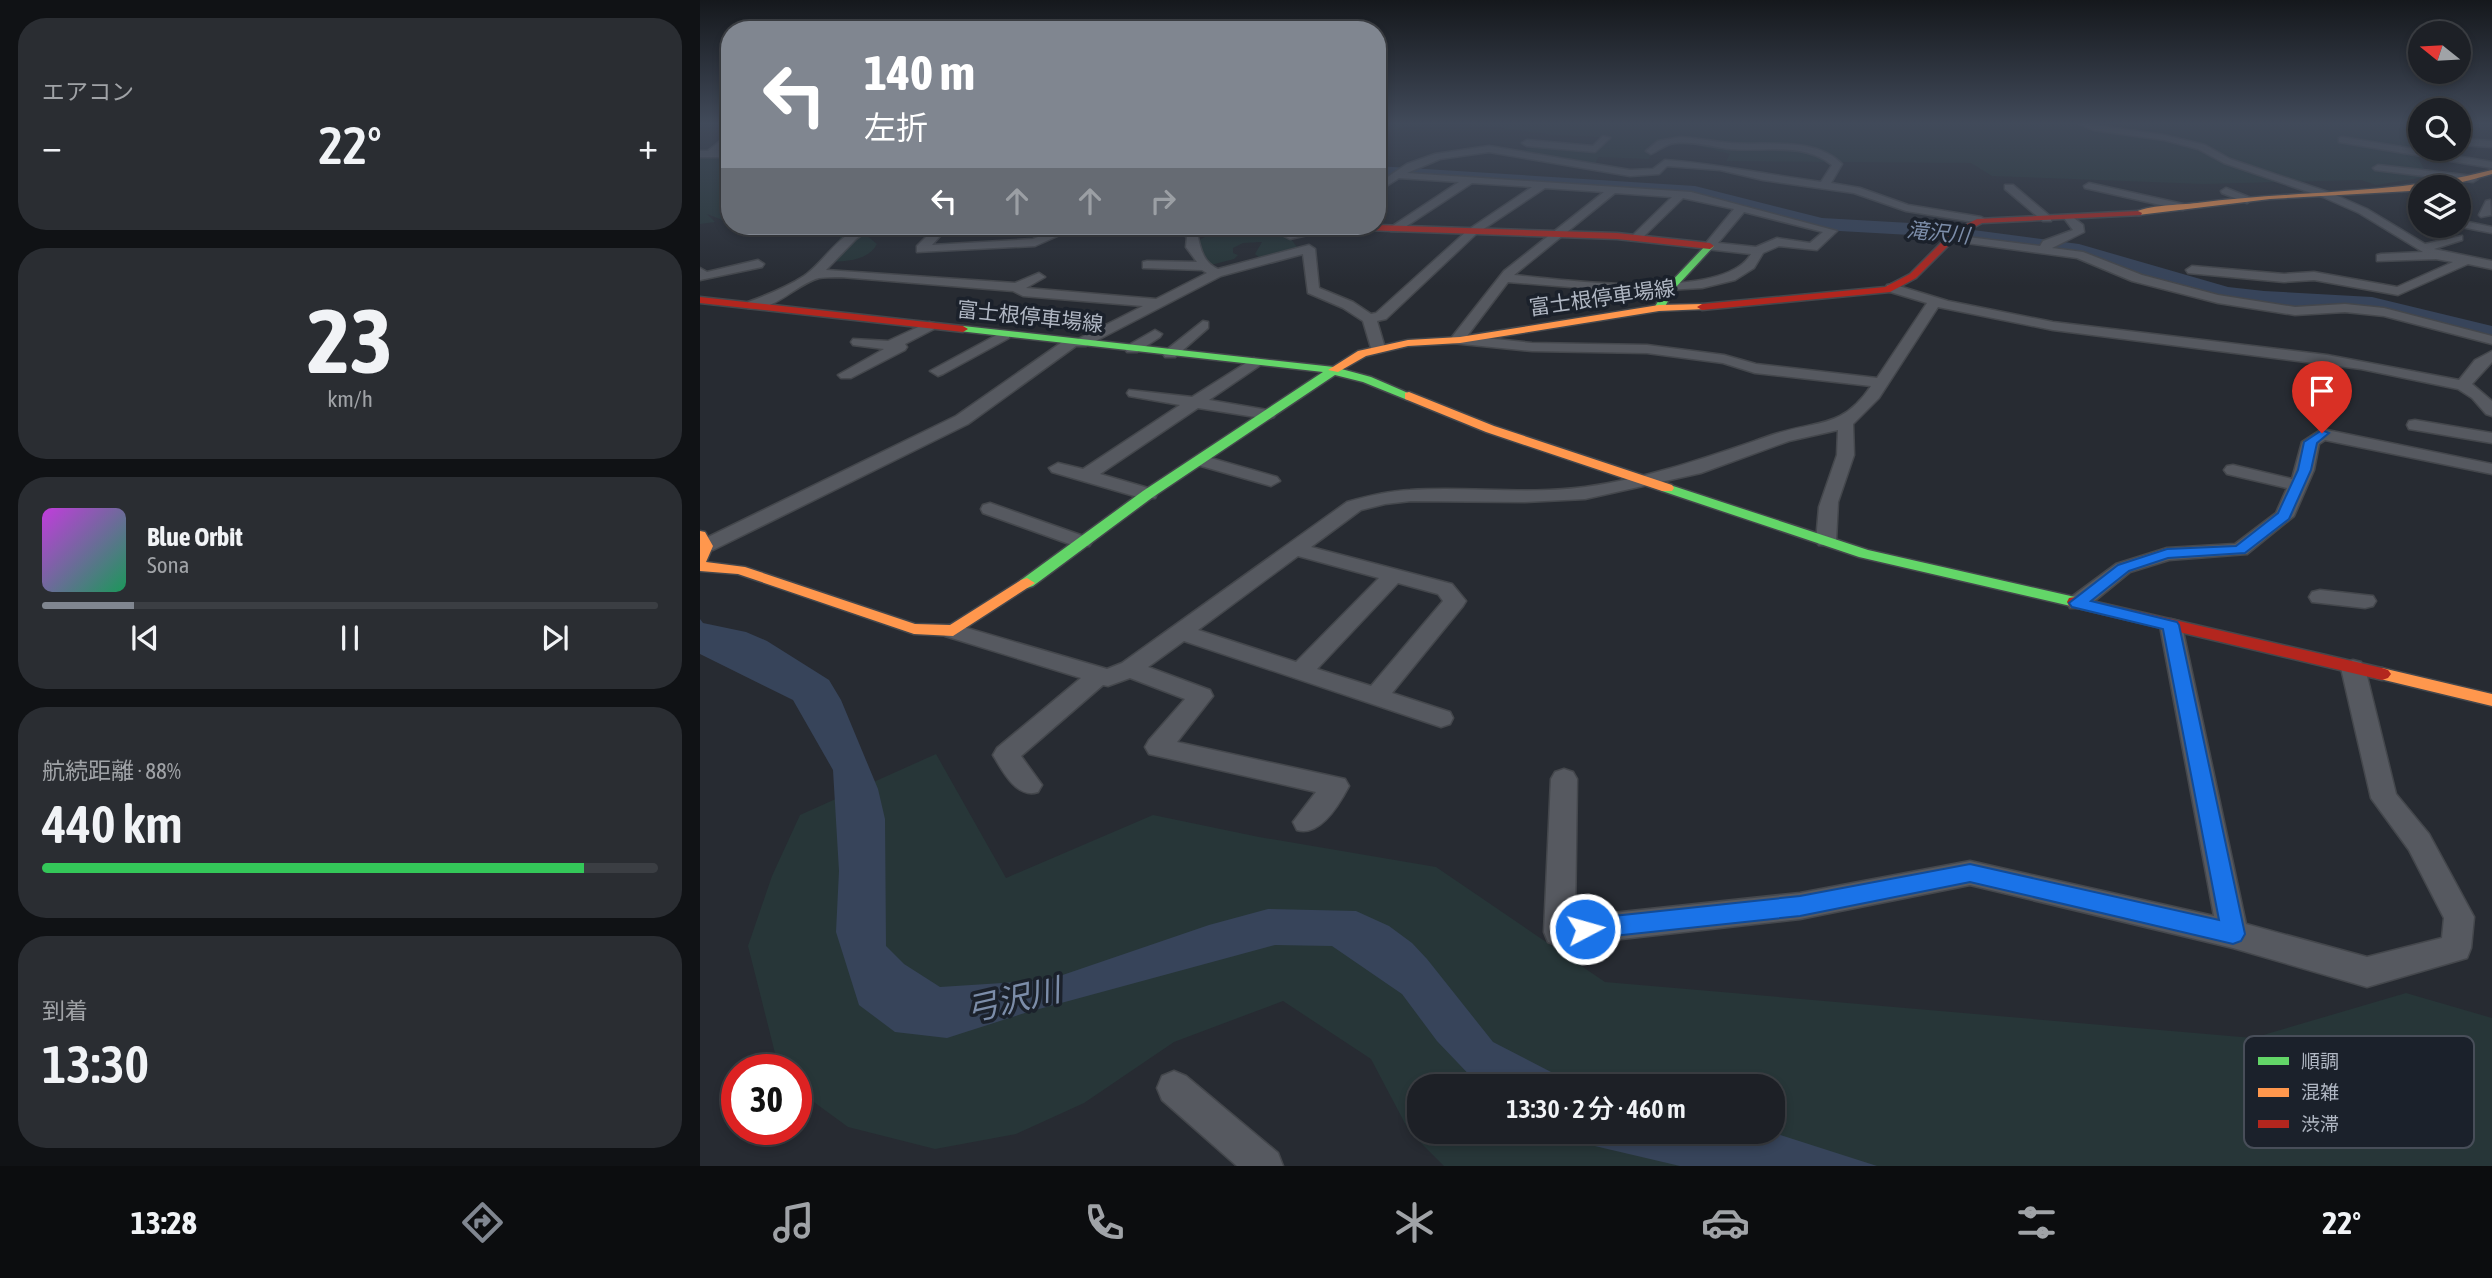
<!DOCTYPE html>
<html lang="ja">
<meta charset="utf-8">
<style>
:root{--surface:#1d2026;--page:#2a2d32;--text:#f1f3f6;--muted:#a0a3a7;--line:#3b3e43;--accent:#808690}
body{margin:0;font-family:"Asap Condensed","Noto Sans JP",sans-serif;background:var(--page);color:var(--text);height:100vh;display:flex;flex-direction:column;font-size:26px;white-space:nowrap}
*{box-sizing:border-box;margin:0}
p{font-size:23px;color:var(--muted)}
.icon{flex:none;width:38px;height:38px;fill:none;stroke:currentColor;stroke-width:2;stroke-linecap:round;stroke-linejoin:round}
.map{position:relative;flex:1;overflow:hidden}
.details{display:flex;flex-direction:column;gap:18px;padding:18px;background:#101215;width:700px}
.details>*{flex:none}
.banner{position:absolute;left:21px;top:21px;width:665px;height:214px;border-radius:28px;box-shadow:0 4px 10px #0003,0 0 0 2px var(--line);background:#808690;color:#fff;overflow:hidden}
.needle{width:46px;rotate:288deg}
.controls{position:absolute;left:1708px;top:21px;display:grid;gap:14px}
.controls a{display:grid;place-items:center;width:63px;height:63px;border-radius:50%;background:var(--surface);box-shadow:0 4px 10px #0003,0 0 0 2px var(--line);font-size:35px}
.speed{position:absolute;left:21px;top:1054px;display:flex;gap:14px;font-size:35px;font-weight:700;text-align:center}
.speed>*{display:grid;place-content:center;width:91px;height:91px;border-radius:50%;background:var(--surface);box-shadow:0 4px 10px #0003,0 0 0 2px var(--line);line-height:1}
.speed .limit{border:10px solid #d22;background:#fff;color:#111}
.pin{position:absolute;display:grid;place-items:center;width:60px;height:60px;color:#fff;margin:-72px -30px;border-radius:50% 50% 50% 0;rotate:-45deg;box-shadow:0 0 7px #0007}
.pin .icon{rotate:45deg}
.me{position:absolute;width:77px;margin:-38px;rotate:84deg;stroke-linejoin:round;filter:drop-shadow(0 0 5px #0008)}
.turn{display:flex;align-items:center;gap:24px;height:147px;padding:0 28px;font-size:32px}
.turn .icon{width:91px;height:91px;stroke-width:2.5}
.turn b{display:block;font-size:49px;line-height:60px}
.lanes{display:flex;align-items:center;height:66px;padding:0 28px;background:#0003;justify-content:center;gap:35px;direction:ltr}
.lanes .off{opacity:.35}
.big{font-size:52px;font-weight:600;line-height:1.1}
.details .tile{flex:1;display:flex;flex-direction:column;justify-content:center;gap:10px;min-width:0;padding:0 24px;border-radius:28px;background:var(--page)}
.details .dial{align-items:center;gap:0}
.dial b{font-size:91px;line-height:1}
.song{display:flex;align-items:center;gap:21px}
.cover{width:84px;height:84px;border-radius:10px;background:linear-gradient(135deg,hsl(290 70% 55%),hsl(150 70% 35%))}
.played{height:7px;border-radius:4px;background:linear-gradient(90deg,var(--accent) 15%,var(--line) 15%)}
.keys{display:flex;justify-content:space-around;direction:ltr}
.heat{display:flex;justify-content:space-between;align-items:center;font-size:38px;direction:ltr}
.charge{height:10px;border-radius:5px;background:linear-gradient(90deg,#34c759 88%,var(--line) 0)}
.trip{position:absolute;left:707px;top:1074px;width:378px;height:70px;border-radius:28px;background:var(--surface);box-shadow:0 4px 10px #0003,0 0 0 2px var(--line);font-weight:600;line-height:70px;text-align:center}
.menu{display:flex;height:112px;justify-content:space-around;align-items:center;background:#0c0d0f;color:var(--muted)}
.menu .icon{width:49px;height:49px}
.menu .current{color:var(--accent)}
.menu b{font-size:32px;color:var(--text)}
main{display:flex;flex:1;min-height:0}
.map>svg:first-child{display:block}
</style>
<main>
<section class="details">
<div class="tile"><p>エアコン</p>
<div class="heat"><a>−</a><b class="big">22°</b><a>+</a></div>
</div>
<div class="tile dial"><b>23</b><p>km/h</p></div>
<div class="tile">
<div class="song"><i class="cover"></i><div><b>Blue Orbit</b><p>Sona</p></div></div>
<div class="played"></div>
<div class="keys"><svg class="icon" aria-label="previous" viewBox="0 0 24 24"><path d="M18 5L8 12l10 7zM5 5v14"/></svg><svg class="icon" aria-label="pause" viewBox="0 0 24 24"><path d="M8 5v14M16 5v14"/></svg><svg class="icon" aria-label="next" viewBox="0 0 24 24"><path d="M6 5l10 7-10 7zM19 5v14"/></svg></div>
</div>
<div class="tile"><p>航続距離 · 88%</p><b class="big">440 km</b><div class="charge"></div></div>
<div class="tile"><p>到着</p><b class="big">13:30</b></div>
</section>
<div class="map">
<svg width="1792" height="1166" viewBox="0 0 1792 1166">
<rect width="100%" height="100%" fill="#272b32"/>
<!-- green -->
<path fill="#273638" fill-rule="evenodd" d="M 677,122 L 1676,122 L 1720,131 L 1720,143 L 1715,151 L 1725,171 L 1732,176 L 1676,185 L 1661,180 L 1504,184 L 1292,176 L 1271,163 L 1026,161 L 1030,154 L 984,142 L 951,146 L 954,148 L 949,159 L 898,157 L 894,168 L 818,152 L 835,147 L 898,149 L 904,145 L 899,137 C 879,136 859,136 839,133 C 781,126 736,116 677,134 Z
M 0,154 L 23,154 L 30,160 L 30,223 L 7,214 L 15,222 L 0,224 Z
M 150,226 L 171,226 L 165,234 L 177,244 C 167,262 145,261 127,262 L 142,234 Z
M 545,226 L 581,226 L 597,247 L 560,258 L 555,254 L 562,242 L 543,243 L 533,248 L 533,253 L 538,255 L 534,259 L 511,265 L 495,242 L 511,234 Z
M 236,754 L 306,878 L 453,815 L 559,837 L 736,867 L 905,982 L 1553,1038 L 1706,993 L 1792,1018 L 1792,1166 L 744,1166 L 709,1131 L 671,1059 L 583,1001 L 474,1042 L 384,1103 L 316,1134 L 235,1149 L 148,1127 L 96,1089 L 96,1069 L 79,1069 L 48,946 L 72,876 L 100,815 ZM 719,1087 L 1073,1087 L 1073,1132 L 719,1132 Z"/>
<!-- water -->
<path fill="#37445a" d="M 0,619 L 3,623 L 46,632 L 67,641 L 129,680 L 141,700 L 178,789 L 185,819 L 186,946 L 204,964 L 240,987 L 348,980 L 509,925 L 568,909 L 656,911 L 689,926 L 712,943 L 727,959 L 793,1042 L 880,1087 L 779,1085 L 737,1041 L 702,994 L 632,946 L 575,945 L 328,1012 L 247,1038 L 195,1032 L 159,1005 L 136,932 L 139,871 L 133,770 L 93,700 L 0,654 Z
M 886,1132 L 1071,1132 L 1177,1166 L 980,1166 L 882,1143 Z"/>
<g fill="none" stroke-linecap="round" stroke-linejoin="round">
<!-- river -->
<path fill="#37445a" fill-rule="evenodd" d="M 677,166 L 995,186 L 1122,218 L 1228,224 L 1379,244 L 1528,287 L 1564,291 L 1672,297 L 1792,326 L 1792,342 L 1672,311 L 1564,306 L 1528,301 L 1379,258 L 1228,236 L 1122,230 L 995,198 L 677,176 Z"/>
<defs>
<path id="street" d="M 1375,122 L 1464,135 L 1505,145 L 1530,159 L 1631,193 L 1667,209 L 1725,244 L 1762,236 L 1762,240 L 1734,249 L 1792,261 L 1792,269 L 1768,264 L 1698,295 L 1614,280 L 1584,282 L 1488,273 L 1486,270 L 1492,266 L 1584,274 L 1614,272 L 1697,287 L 1753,262 L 1736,259 L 1677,261 L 1677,255 L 1681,254 L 1723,252 L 1659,213 L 1623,197 L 1524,163 L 1498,149 L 1464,140 L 1393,130 Z
M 30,133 L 30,141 L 18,151 L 28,152 L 30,162 L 22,157 L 0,157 L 0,151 L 8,151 Z
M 903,136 L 910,138 L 895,152 L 827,146 L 822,143 L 827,140 L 893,146 Z
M 981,137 C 998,138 1014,142 1030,143 C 1066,146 1115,136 1142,164 L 1131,183 L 1160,188 L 1208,205 L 1281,217 L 1287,220 L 1281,223 L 1206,211 L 1154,193 L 1063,180 L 1020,170 L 967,166 L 959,174 L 930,176 L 789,152 L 740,159 L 707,173 L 991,192 L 1137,231 L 1117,250 L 1079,246 L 1063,253 L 1054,268 L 1035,280 L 1002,288 L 932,292 L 808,282 L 767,336 L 832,343 L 947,345 L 1024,355 L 1056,364 L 1177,378 L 1227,303 L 1187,291 L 1187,285 L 1192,284 L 1248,301 L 1353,322 L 1627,355 L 1759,380 L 1775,360 L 1792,351 L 1792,362 L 1772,384 L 1792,401 L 1792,416 L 1786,414 L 1772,398 L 1758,389 L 1661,369 L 1353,330 L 1238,307 L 1179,398 L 1153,424 L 1154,455 L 1138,502 L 1136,541 L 1133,545 L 1119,545 L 1116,541 L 1119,507 L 1137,455 L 1138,430 L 1089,441 L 1001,473 L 885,499 L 825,502 L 711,501 L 685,504 L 661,510 L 611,547 L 752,584 L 766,601 L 763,606 L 692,693 L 750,712 L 753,718 L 750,724 L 741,727 L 732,724 L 484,641 L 448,667 L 510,690 L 513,696 L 477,742 L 645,779 L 649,786 C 639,805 620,837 597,830 L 593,822 L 616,792 L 449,754 L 445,747 L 449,740 L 485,699 L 430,678 L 408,686 L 403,685 L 321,756 L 342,785 L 338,792 C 317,799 303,772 293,755 L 297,748 L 381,678 L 245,636 L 242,631 L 245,626 L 253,624 L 407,669 L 422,663 L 647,502 C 668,496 688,491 710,490 C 768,486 827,495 885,487 C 951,478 1013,455 1075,434 C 1118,420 1142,429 1171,386 L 1055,373 L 1023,363 L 947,353 L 832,351 L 752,343 L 750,340 L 752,337 L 804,271 L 904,192 L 845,188 L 776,234 L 686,319 L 677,321 L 685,348 L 683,351 L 678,352 L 671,348 L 663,321 L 643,308 L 608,293 L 603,254 L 521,276 L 386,346 L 376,346 L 268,424 L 13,550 L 0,551 L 0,541 L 256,416 L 365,340 L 376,340 L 443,306 L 323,296 L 313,291 L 141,277 C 134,277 126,277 119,278 C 96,284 73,313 48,308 L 48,302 C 67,295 87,287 104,276 C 127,260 143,225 174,226 L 156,239 L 126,270 L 315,283 L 339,273 L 345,277 L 326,288 L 456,299 L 507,273 L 502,270 L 443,268 L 443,262 L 447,261 L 497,262 L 486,247 L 487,237 L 468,226 L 482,226 L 497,233 C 500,246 502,262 518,269 L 609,245 L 615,249 L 619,288 L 653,302 L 671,314 L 676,313 L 768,230 L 832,187 L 772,183 L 699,231 L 691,231 L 691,227 L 759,182 L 699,178 L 677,192 L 677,184 L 707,164 L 735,154 L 789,146 L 930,170 L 953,169 L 965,160 C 1019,164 1068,175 1121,182 L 1132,165 C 1104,142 1063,152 1030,149 C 1012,147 994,141 975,143 C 965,144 960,150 951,154 L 946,151 L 958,141 ZM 915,193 L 972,197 L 933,235 L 933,239 L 941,239 L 983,198 L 1034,209 L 1006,243 L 1006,249 L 1051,254 C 1024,302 863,280 814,275 ZM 1044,212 L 1123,232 L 1110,243 L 1077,238 L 1056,247 L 1018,243 ZM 598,556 L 679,578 L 596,662 L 498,630 ZM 698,583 L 738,594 L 743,601 L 671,686 L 617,669 Z
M 1642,137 L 1792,162 L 1792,168 L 1639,142 L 1639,138 Z
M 1760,139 L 1792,141 L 1792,147 L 1760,145 Z
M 1678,165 L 1773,176 L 1778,179 L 1773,182 L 1675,170 L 1673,168 Z
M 1389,183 L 1483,204 L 1488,207 L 1483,210 L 1385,188 L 1384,186 Z
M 1305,185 L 1313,185 L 1351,217 L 1351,221 L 1343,221 L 1305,189 Z
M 1526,188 L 1551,198 L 1552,200 L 1547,203 L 1522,193 L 1521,191 Z
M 1790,200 L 1791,215 L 1781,217 L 1779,215 L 1786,201 Z
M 1370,215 L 1383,225 L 1384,232 L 1352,248 L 1383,252 L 1442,275 L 1518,295 L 1595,307 L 1645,304 L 1684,308 L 1792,336 L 1792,344 L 1684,316 L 1645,312 L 1595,315 L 1518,303 L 1432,281 L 1377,258 L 1252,241 L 1246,238 L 1252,235 L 1340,246 L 1343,241 L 1373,230 L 1364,218 Z
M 1759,220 L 1792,227 L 1792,233 L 1756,226 Z
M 237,226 L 249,226 L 232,245 L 333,239 L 365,226 L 380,226 L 335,246 L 217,252 L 217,246 Z
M 626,226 L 643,227 L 590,239 L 584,236 Z
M 58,260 L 64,264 L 62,267 L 0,280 L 0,268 L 7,272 Z
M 503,321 L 508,322 L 508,328 L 475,357 L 465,357 L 463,354 L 465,351 Z
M 229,322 L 234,323 L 234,329 L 205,344 L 207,347 L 205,350 L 151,378 L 141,378 L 138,375 L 184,349 L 153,345 L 151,342 L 153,339 L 188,341 Z
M 455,330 L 462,334 L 460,337 L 437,352 L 427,352 L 425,349 L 427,346 Z
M 304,331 L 309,332 L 309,338 L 243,374 L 238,376 L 230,371 Z
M 554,358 L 562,363 L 559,366 L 509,400 L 574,411 L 576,414 L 574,417 L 568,419 L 498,408 L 400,474 L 455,490 L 457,494 L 455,498 L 441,498 L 352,472 L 349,468 L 358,463 L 383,469 L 480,405 L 429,396 L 427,393 L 429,390 L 492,397 Z
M 1715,420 L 1792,433 L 1792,443 L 1709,429 L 1707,425 L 1709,421 Z
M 1622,429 L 1792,464 L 1792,474 L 1625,440 L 1619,444 L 1614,470 L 1594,516 L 1547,554 L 1469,560 L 1430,572 L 1386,608 L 1370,608 L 1367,603 L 1370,598 L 1416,564 L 1467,548 L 1535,544 L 1576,513 L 1587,488 L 1527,474 L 1524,470 L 1527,466 L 1533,465 L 1592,479 L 1602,442 Z
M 500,455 L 577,477 L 580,481 L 571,486 L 494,464 L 491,460 Z
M 290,503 L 389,538 L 392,542 L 389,546 L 375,546 L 283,513 L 281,509 L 283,505 Z
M 1620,590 L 1673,596 L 1676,601 L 1673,606 L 1665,608 L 1612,602 L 1609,597 L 1612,592 Z
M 1471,619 L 1479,621 L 1482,626 L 1546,924 L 1667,957 L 1742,938 L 1744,918 L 1709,850 L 1671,798 L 1641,668 L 1645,662 L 1653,660 L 1661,662 L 1665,668 L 1696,794 L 1729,834 L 1774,917 L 1771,948 L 1767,958 L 1667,987 L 1533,948 L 1270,885 L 1100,919 L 859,946 L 848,942 L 844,932 L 851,779 L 855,772 L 864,769 L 873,772 L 877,779 L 875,917 L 1100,893 L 1270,861 L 1514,916 L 1460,626 L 1463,621 Z
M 474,1071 L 486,1076 L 578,1153 L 583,1166 L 537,1166 L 462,1100 L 457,1088 L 462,1076 Z"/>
<path id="fast" d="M 1007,244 L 1014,246 L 976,287 L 963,310 L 955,310 L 954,308 L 969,284 Z
M 263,326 L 634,367 L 671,377 L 715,396 L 709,400 L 705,399 L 663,382 L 635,375 L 453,497 L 333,586 L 327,588 L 319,583 L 321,580 L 443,491 L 623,372 L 259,331 L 258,329 Z
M 967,484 L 1168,550 L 1375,597 L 1383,602 L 1375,607 L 1159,557 L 962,491 L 960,488 L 962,485 Z"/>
<path id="slow" d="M 1792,170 L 1792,174 C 1768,181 1745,187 1720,187 L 1720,190 L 1710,191 L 1570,199 L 1438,215 L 1434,213 C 1447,205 1480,205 1497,203 C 1596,190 1696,195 1792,170 Z
M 1002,304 L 1007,307 L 1006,309 L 959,311 L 760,343 L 708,346 L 666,356 L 638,372 L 628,370 L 658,351 L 708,340 L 760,337 L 959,305 Z
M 709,392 L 794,426 L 972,485 L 974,488 L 972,491 L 962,491 L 786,432 L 705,399 L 705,393 Z
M 0,531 L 5,532 L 13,546 L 6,562 L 45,567 L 215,624 L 250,625 L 321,580 L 327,578 L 335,583 L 253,636 L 214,634 L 38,574 L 0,571 Z
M 1682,668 L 1792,694 L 1792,706 L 1676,678 L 1673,674 L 1676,670 Z"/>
<path id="jam" d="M 1438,211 L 1442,213 L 1441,215 L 1282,223 L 1259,235 L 1216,278 L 1190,292 L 1002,310 L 997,307 L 1002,304 L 1185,287 L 1210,274 L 1253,231 L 1277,219 Z
M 677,225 L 917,233 L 1010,243 L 1014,246 L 1010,249 L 917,239 L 637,229 L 633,226 Z
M 0,297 L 263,326 L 268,329 L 263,332 L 0,303 Z
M 1375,597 L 1682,668 L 1688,670 L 1691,674 L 1688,678 L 1682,680 L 1369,606 L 1367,602 L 1369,598 Z"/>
</defs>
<!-- street casing -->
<use href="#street" stroke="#44474c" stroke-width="3"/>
<!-- fast casing -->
<use href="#fast" stroke="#44474c" stroke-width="3"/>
<!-- slow casing -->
<use href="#slow" stroke="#44474c" stroke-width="3"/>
<!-- jam casing -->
<use href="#jam" stroke="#44474c" stroke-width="3"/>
<!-- street -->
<use href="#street" fill="#565960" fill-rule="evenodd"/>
<!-- fast -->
<use href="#fast" fill="#63d668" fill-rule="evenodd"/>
<!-- slow -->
<use href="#slow" fill="#ff974d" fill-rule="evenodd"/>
<!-- jam -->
<use href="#jam" fill="#b3261e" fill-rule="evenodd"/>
</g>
<!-- sky -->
<linearGradient id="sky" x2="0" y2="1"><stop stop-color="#15181c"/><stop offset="0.43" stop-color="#414a5a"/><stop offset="1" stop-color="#414a5a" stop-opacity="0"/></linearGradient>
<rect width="1792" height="286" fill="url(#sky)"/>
<!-- route -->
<path fill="#1a73e8" stroke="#114b97" stroke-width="2" d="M 1622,430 L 1629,433 L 1617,443 L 1611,470 L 1589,519 L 1545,553 L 1468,558 L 1429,571 L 1391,601 L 1477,622 L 1479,625 L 1545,934 L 1541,941 L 1533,944 L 1270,882 L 1100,916 L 885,939 L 877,936 L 874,929 L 877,922 L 885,919 L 1100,896 L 1270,864 L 1519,920 L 1463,629 L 1372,607 L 1369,603 L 1418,565 L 1467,549 L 1536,546 L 1578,513 L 1598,470 L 1604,442 Z"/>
<g text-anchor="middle" stroke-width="7" stroke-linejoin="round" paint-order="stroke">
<!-- far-water labels -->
<g font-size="21" font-style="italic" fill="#7c8da9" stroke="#1b212b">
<text transform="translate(1238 233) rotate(6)" y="7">滝沢川</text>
</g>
<!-- far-street labels -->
<g font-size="21" fill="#b0b7c3" stroke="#1b212b">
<text transform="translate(902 298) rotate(-8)" y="7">富士根停車場線</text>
<text transform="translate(330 317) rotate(6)" y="7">富士根停車場線</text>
</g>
<!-- near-water labels -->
<g font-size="32" font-style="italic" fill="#7c8da9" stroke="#1b212b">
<text transform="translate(313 1000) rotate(-13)" y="11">弓沢川</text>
</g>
</g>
<!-- legend -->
<rect x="1544" y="1036" width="230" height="112" rx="10" fill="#1b212b" stroke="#484e59" stroke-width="2"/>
<rect x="1558" y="1057" width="31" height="8" fill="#63d668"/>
<rect x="1558" y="1088" width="31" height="9" fill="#ff974d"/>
<rect x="1558" y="1120" width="31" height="8" fill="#b3261e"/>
<g font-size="19" fill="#b0b7c3">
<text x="1601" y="1068">順調</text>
<text x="1601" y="1099">混雑</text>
<text x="1601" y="1131">渋滞</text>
</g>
</svg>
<div class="controls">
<a><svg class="needle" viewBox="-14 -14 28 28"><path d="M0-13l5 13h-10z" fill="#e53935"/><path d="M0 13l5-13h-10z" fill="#a0a3a7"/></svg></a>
<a><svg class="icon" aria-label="search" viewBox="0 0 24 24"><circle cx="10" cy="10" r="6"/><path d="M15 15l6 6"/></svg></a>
<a><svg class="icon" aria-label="layers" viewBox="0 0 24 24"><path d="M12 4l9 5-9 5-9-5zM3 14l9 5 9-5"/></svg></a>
</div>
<div class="speed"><div class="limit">30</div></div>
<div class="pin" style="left:1622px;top:433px;background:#d93025"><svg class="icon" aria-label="arrive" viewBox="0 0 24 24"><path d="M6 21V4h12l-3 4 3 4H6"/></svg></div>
<svg class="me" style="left:885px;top:929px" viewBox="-20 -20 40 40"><circle r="17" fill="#1a73e8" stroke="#fff" stroke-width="3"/><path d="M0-11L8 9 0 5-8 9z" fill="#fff"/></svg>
<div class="trip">13:30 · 2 分 · 460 m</div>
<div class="banner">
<div class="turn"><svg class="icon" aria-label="left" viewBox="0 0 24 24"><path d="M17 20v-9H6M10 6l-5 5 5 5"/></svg><div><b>140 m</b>左折</div></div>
<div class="lanes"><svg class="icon" aria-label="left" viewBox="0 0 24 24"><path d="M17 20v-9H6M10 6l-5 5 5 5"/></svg><svg class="icon off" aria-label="ahead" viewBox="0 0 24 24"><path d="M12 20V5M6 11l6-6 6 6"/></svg><svg class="icon off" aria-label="ahead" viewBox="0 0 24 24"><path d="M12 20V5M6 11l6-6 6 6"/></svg><svg class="icon off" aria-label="right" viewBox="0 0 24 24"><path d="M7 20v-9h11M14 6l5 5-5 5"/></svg></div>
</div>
</div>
</main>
<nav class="menu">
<b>13:28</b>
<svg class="icon current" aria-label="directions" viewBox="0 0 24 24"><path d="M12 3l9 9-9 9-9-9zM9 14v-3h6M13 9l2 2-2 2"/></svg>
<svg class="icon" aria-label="music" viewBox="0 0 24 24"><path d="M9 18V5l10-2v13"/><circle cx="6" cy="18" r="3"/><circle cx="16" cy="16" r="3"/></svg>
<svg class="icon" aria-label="phone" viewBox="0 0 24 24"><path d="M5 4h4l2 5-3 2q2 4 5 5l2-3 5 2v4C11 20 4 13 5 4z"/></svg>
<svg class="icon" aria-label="climate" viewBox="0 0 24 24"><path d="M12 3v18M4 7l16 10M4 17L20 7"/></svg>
<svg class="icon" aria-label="car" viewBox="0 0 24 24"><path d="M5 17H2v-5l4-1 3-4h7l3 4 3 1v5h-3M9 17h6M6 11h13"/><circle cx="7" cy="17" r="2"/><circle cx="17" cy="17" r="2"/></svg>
<svg class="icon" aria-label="filters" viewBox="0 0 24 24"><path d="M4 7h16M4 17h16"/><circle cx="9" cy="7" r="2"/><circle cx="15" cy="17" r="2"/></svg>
<b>22°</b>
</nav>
